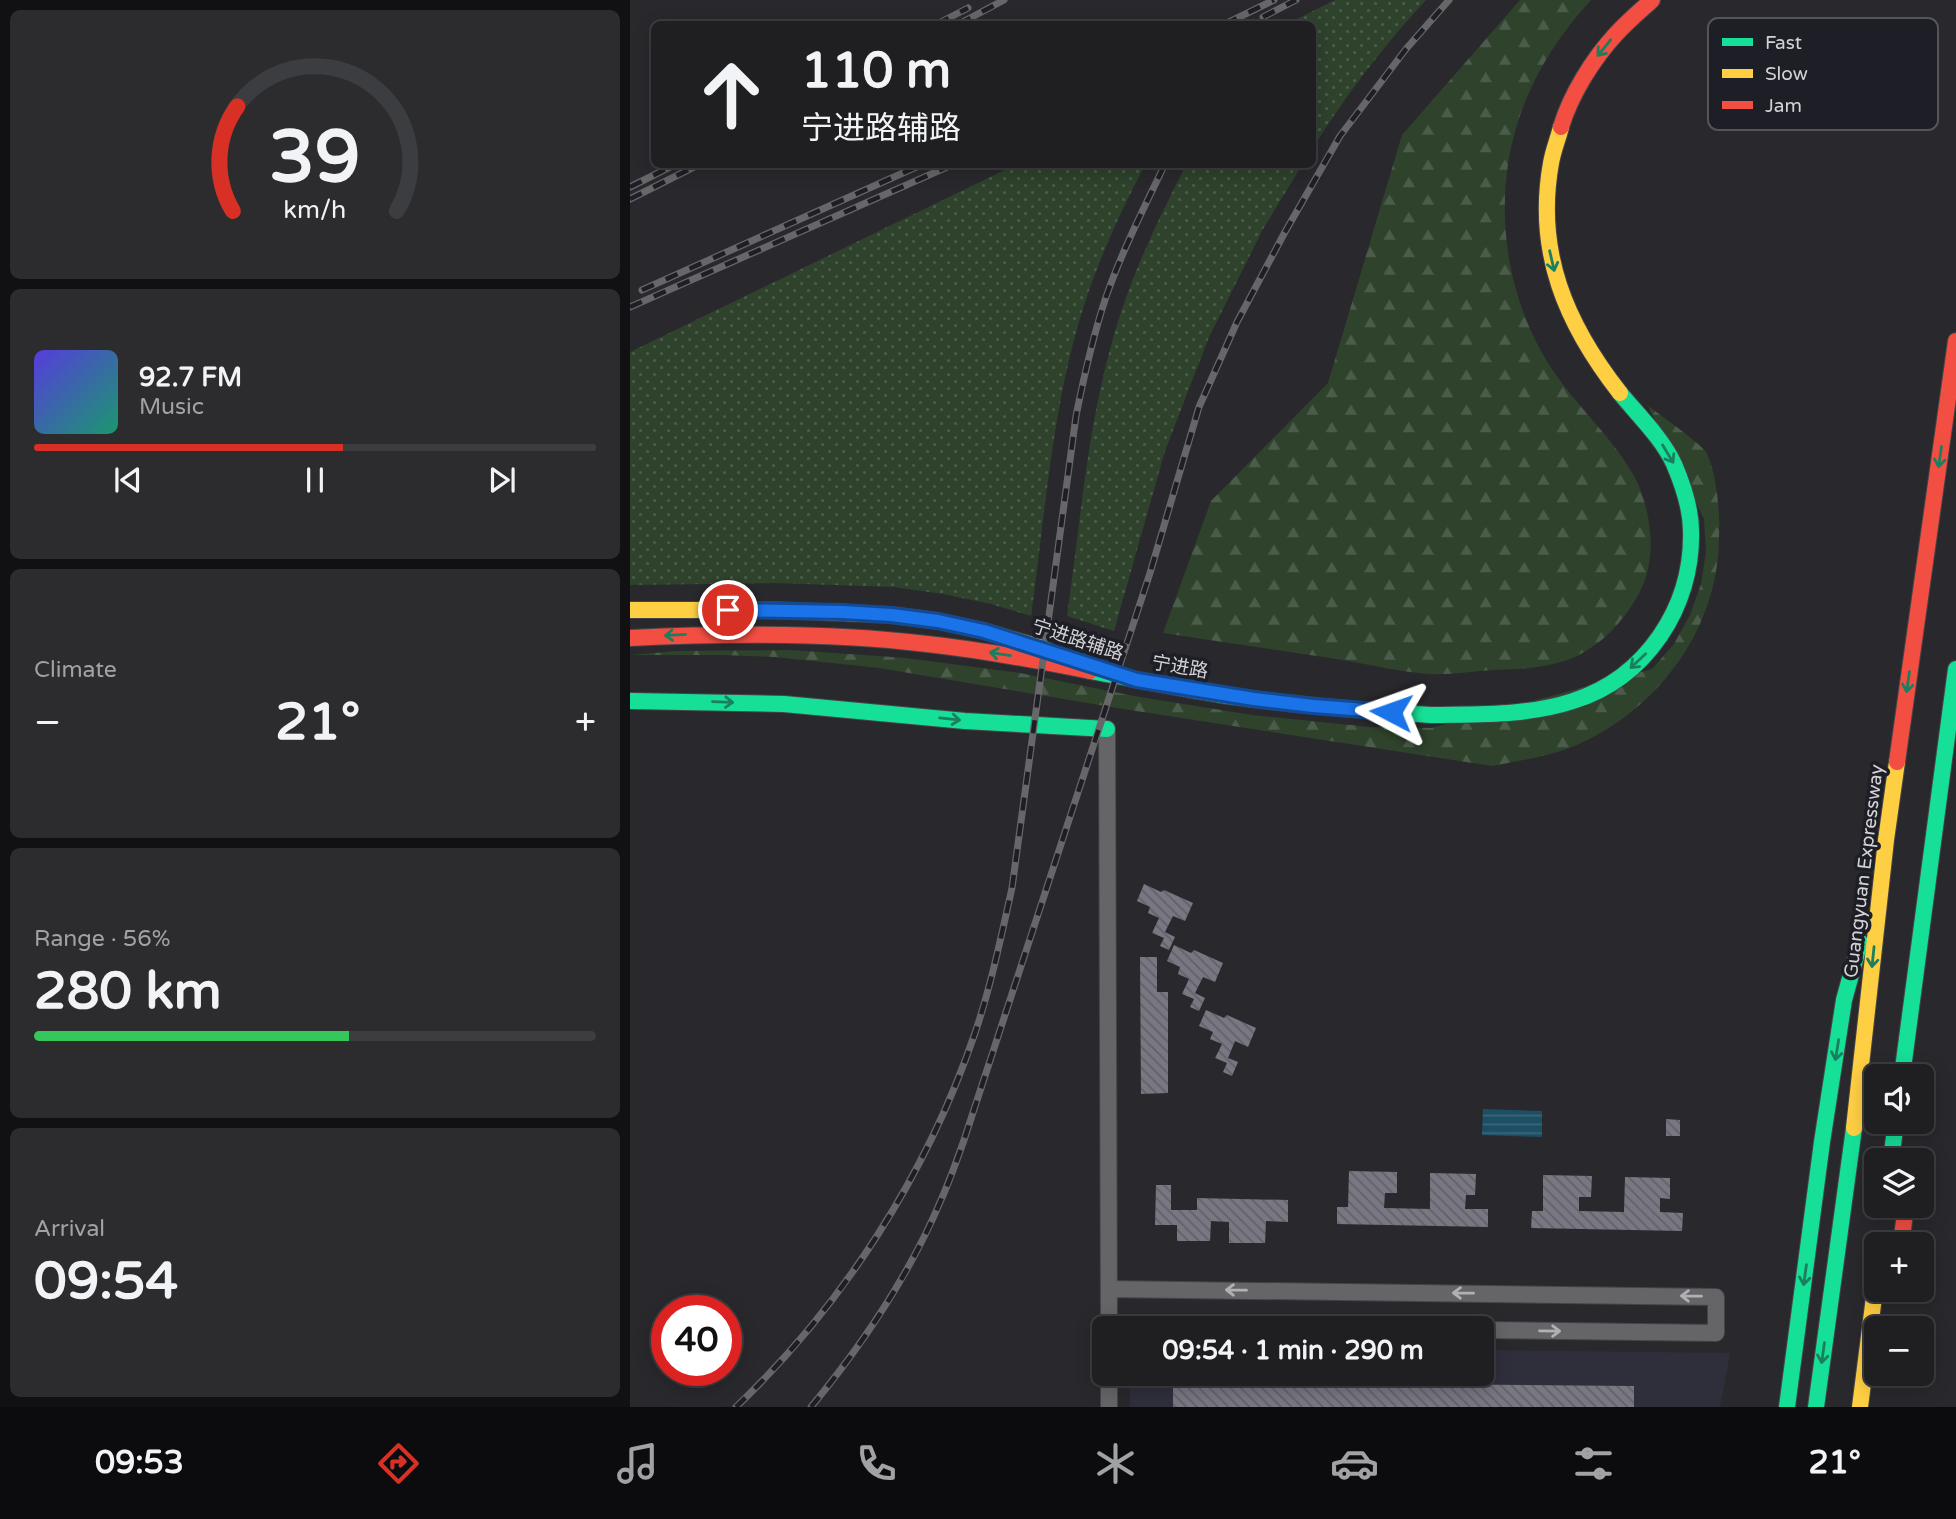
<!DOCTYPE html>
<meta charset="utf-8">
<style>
:root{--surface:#1f1f22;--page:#2c2c2f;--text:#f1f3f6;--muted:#a1a2a5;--line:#3c3d40;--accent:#d93025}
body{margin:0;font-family:"Varela Round","Noto Sans SC",sans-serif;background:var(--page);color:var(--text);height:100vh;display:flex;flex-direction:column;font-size:26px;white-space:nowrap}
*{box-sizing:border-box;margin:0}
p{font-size:23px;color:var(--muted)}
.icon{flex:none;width:38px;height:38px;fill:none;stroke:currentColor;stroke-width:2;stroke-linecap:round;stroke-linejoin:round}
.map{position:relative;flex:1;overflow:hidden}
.sheet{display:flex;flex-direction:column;gap:10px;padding:10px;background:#111113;width:630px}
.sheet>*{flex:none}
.top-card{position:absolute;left:21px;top:21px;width:665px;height:147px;border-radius:10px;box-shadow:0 4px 18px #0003,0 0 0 2px var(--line);background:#1f1f22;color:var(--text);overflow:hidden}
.controls{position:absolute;left:1234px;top:1064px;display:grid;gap:14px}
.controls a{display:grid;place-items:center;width:70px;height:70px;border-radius:10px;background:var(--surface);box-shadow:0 4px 18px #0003,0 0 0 2px var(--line);font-size:35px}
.speed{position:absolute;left:21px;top:1295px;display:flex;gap:14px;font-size:35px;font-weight:700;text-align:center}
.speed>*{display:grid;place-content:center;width:91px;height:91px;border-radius:50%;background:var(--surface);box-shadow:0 4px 18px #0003,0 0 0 2px var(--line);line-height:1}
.speed .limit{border:10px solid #d22;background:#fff;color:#111}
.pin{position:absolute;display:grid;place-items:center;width:60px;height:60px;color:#fff;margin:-30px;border:4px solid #fff;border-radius:50%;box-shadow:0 2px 7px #0007}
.me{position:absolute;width:77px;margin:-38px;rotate:274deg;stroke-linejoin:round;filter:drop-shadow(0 0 5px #0008)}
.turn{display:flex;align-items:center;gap:24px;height:147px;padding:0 35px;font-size:32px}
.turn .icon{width:91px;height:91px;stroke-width:2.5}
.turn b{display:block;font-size:49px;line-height:60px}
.big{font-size:52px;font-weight:700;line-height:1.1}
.sheet .tile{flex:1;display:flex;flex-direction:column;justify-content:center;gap:10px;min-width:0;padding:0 24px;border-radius:10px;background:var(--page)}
.sheet .dial{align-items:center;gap:0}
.dial svg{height:182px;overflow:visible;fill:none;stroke:var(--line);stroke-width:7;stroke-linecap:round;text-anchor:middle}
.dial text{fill:var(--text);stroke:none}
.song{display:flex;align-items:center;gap:21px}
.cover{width:84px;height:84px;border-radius:10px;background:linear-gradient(135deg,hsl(250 70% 55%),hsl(160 70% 35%))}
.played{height:7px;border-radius:4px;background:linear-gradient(90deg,var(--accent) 55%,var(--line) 55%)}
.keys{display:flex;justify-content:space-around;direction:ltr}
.heat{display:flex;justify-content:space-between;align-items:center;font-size:38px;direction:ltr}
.charge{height:10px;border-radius:5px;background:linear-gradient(90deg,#34c759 56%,var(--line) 0)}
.trip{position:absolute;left:462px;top:1316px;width:402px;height:70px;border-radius:10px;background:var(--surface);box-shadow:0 4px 18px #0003,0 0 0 2px var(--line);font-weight:700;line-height:70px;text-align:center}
.tab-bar{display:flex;height:112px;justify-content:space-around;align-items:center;background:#0c0c0e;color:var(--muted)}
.tab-bar .icon{width:49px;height:49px}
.tab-bar .selected{color:var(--accent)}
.tab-bar b{font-size:32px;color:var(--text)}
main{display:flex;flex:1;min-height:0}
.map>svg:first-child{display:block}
</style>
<main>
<section class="sheet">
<div class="tile dial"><svg viewBox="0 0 100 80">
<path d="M14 69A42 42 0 1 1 86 69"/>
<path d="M14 69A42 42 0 0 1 16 23" stroke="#d93025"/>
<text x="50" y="56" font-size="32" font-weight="700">39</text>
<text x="50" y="72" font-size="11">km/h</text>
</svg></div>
<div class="tile">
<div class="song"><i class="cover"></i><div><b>92.7 FM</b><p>Music</p></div></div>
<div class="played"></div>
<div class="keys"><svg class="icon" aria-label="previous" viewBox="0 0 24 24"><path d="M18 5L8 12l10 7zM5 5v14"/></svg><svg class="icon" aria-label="pause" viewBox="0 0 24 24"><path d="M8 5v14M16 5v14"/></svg><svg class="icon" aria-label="next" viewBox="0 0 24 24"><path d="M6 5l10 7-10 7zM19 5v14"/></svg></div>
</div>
<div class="tile"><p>Climate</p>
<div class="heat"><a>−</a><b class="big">21°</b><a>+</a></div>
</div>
<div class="tile"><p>Range · 56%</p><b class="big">280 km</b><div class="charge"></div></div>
<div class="tile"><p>Arrival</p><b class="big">09:54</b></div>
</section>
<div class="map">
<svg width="1326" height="1407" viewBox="0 0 1326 1407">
<defs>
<pattern id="grass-dots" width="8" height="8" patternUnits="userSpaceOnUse" patternTransform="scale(1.75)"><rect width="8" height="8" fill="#2e422c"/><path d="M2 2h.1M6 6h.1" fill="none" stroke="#4b5c4a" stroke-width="1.8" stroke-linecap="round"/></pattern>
<pattern id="forest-firs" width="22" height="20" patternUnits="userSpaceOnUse" patternTransform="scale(1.75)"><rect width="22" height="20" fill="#2e422c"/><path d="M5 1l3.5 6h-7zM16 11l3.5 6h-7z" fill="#4b5c4a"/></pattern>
<pattern id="water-rules" width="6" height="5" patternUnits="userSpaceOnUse" patternTransform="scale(1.75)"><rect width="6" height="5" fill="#1c4e64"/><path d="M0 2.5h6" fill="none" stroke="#3c6679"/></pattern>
<pattern id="building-back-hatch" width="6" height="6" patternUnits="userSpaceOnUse" patternTransform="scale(1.75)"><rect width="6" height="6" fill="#787782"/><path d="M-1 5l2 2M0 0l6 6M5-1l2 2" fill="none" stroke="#616168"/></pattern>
</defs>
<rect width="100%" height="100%" fill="#29292d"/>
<!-- built -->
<path fill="#2f2e3b" d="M 852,1350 L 1100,1353 L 1090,1407 L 500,1407 L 500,1374 L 852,1374 Z"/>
<!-- grass -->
<path fill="url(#grass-dots)" d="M 705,0 L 796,0 C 754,45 715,96 683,148 L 682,24 L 657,24 Z
M 387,164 L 515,165 C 487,218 462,274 446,332 C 421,424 414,522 401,616 L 361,604 L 313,594 L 264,587 L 145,583 L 0,585 L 0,352 Z
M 556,165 L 672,165 L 633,229 L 579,337 L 535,451 L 484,631 L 437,616 C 450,525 457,430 482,342 C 499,279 527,222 556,165 Z"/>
<!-- forest -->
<path fill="url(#forest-firs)" d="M 890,0 L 961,0 C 928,36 901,78 887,125 C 862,206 876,302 924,372 C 948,408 991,446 1008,484 C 1023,520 1027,563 1007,597 C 992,623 972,644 945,657 C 919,668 891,669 864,670 C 843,671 821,675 800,674 C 771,672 741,665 713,660 C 653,651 593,642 533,633 L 581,501 L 698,383 L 772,135 Z
M 1018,406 C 1029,414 1071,444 1076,452 C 1087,473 1090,513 1089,536 C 1089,626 1031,707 949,744 C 922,756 892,760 862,766 L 487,708 L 249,668 L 145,657 L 93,655 L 0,655 L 47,651 L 162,650 L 276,658 L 390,673 L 504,696 L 622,715 L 740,727 L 801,728 L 1022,669 L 1044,644 L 1060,615 L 1071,584 L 1076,552 L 1074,519 Z"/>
<!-- water -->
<path fill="url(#water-rules)" d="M 853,1109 L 912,1111 L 912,1137 L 852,1135 Z"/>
<!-- building -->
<path fill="url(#building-back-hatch)" d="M 514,884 L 531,892 L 534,890 L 563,903 L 555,921 L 543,916 L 535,932 L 545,937 L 539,950 L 530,946 L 534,938 L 522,933 L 529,918 L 518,913 L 520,907 L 507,901 Z
M 544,945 L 561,953 L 564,950 L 593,963 L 585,982 L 573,977 L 565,993 L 575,998 L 569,1011 L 560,1007 L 564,999 L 552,994 L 559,979 L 548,974 L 550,967 L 537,961 Z
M 510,957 L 527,957 L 527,992 L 538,992 L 538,1093 L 511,1094 Z
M 576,1010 L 594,1018 L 597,1015 L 626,1028 L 618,1047 L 605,1041 L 598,1058 L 608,1062 L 602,1076 L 593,1072 L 597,1063 L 585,1058 L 592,1044 L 580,1039 L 583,1032 L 569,1026 Z
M 1036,1119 L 1050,1120 L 1050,1136 L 1036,1136 Z
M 719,1171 L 767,1172 L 767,1193 L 755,1193 L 754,1208 L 800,1209 L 800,1173 L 846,1174 L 845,1195 L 836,1195 L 835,1209 L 858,1209 L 858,1227 L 707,1224 L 707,1207 L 718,1207 Z
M 913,1175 L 962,1176 L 961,1197 L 949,1197 L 949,1211 L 994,1212 L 995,1177 L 1040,1178 L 1040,1199 L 1030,1198 L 1030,1212 L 1053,1213 L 1052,1231 L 901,1228 L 902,1211 L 913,1211 Z
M 526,1185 L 541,1185 L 541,1210 L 567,1210 L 567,1198 L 658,1200 L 658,1222 L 636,1221 L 635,1243 L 599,1243 L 599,1222 L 581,1221 L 580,1241 L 547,1241 L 547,1225 L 525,1225 Z
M 543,1382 L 1004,1386 L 1004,1407 L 543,1407 Z"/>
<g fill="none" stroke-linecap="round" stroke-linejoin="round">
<defs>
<path id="street" d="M 477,729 L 479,1328
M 479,1289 L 1086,1297 L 1086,1333 L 852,1330
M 479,1325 L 721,1328
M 479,1374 L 479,1407"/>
<path id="fast" d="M 460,671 C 504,679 548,688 592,695 C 662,705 731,710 801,715
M 0,701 L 154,704 L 335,721 L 477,729
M 801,715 C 848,714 898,716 943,701 C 1016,678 1063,607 1061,531 C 1061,508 1053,485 1044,464 C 1032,438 1008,415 990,393
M 1272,1076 L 1326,669
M 1261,1160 L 1266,1122
M 1157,1407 L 1192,1142 L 1214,1000 L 1230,942
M 1186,1407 L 1224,1128"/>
<path id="slow" d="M 931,127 C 928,139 923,151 921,163 C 905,252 936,324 990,393
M 0,610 L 145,610 L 261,615 L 308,621 L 354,631 L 415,649
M 1224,1128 L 1256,840 L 1267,762
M 1230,1407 L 1246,1281"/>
<path id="jam" d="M 931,127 C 941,94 963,59 986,34 C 997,22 1010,11 1022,0
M 0,638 C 99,633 199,632 297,644 C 352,650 406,660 460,671
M 1267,762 L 1326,341
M 1271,1244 L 1276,1206"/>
</defs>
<!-- street casing -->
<use href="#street" stroke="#454448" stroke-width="18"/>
<!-- fast casing -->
<use href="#fast" stroke="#454448" stroke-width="18"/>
<!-- slow casing -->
<use href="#slow" stroke="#454448" stroke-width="18"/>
<!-- jam casing -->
<use href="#jam" stroke="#454448" stroke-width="18"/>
<!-- street -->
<use href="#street" stroke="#656568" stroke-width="16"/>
<!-- fast -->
<use href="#fast" stroke="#16e098" stroke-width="16"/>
<!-- slow -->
<use href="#slow" stroke="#ffcf43" stroke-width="16"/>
<!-- jam -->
<use href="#jam" stroke="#f24e42" stroke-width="16"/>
<defs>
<path id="rail" d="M 633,17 L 666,0
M 307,24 L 338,8
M 329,24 L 374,0
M 595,24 L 644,0
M 0,187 L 46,164
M 0,199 L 70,164
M 12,290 L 293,164
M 0,307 L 324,164
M 106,1407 C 214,1304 297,1174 345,1033 C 361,986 371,937 382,888 L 446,416 C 454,376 463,336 476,297 C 492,251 514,208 535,164
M 181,1407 C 233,1344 279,1276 311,1200 C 320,1180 327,1160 334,1140 L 520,573 L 569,407 L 607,322 L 655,232 L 710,136 L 776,49 L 819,0"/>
</defs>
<!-- rail casing -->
<use href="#rail" stroke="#67676a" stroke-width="7"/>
<!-- rail -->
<use href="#rail" stroke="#1e1e26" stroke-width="4.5" stroke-dasharray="13" stroke-linecap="butt"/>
</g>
<!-- one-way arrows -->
<defs><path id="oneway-shaft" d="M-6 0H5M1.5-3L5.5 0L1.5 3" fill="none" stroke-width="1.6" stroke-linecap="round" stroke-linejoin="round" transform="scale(1.75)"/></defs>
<g stroke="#1a7f5f">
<use href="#oneway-shaft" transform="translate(974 48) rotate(129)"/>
<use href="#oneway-shaft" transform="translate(922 261) rotate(77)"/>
<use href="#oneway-shaft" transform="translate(1038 454) rotate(59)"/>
<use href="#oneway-shaft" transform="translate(1310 457) rotate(98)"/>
<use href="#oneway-shaft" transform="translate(45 635) rotate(177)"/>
<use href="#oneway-shaft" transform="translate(370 654) rotate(-171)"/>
<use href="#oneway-shaft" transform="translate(1008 661) rotate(137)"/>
<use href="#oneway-shaft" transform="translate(1278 682) rotate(98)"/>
<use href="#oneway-shaft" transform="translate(93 702) rotate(2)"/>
<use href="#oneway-shaft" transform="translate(320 719) rotate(6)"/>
<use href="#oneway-shaft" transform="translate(1243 957) rotate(96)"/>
<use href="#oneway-shaft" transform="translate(1207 1050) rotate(99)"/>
<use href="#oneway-shaft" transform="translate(1175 1275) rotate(98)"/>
<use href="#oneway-shaft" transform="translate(1193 1353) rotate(98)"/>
</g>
<g stroke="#b1b1b5">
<use href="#oneway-shaft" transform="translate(606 1290) rotate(-179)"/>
<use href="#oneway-shaft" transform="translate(833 1293) rotate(-179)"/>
<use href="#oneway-shaft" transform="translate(1061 1296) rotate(-179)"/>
<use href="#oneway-shaft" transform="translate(920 1331) rotate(1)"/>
</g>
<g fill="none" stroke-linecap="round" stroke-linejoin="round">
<defs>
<path id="route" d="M 98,610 L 213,612 L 261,615 L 308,621 L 354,631 L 507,680 L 624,699 L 683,706 L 761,712"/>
</defs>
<!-- route casing -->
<use href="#route" stroke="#114b97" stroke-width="18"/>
<!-- route -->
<use href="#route" stroke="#1a73e8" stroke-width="12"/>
</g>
<g text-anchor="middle" stroke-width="7" stroke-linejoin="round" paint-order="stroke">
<!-- street labels -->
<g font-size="19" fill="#d1d1d6" stroke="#1e1e26">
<text transform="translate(448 639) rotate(18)" y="7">宁进路辅路</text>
<text transform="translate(550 666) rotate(10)" y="7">宁进路</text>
<text transform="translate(1233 871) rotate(-83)" y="7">Guangyuan Expressway</text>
</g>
</g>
<!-- legend -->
<rect x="1078" y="18" width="230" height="112" rx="10" fill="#1e1e26" stroke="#54545b" stroke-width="2"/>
<rect x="1092" y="38" width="31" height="8" fill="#16e098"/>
<rect x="1092" y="69" width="31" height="9" fill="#ffcf43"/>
<rect x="1092" y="101" width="31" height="8" fill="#f24e42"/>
<g font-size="19" fill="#d1d1d6">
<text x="1135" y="49">Fast</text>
<text x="1135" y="80">Slow</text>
<text x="1135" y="112">Jam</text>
</g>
</svg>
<div class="controls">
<a><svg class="icon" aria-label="sound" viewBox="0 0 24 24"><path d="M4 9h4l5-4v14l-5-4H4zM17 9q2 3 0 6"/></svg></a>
<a><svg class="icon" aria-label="layers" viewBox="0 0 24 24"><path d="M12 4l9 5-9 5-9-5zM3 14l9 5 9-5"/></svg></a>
<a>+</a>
<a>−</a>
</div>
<div class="speed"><div class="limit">40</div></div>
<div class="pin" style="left:98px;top:610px;background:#d93025"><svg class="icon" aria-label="arrive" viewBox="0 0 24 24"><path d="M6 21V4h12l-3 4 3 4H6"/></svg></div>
<svg class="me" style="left:761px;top:712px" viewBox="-20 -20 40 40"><path d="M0-17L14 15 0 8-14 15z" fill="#1a73e8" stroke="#fff" stroke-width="4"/></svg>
<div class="trip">09:54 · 1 min · 290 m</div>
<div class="top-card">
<div class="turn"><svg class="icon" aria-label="ahead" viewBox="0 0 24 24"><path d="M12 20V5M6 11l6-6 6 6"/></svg><div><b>110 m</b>宁进路辅路</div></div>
</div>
</div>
</main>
<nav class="tab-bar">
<b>09:53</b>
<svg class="icon selected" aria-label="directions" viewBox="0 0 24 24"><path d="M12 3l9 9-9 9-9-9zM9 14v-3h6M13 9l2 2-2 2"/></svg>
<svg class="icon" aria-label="music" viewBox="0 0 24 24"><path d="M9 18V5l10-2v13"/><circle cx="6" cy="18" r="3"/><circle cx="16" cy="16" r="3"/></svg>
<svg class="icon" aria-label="phone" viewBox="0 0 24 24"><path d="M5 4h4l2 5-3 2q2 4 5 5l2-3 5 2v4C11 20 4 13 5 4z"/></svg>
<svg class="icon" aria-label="climate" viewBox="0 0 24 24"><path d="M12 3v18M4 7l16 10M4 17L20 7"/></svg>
<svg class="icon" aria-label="car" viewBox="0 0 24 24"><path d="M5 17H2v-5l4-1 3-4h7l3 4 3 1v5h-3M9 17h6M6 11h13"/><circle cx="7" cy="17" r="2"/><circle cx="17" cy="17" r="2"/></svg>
<svg class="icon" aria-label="filters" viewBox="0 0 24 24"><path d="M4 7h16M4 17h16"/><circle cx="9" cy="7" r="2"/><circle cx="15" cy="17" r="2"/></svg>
<b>21°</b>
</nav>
